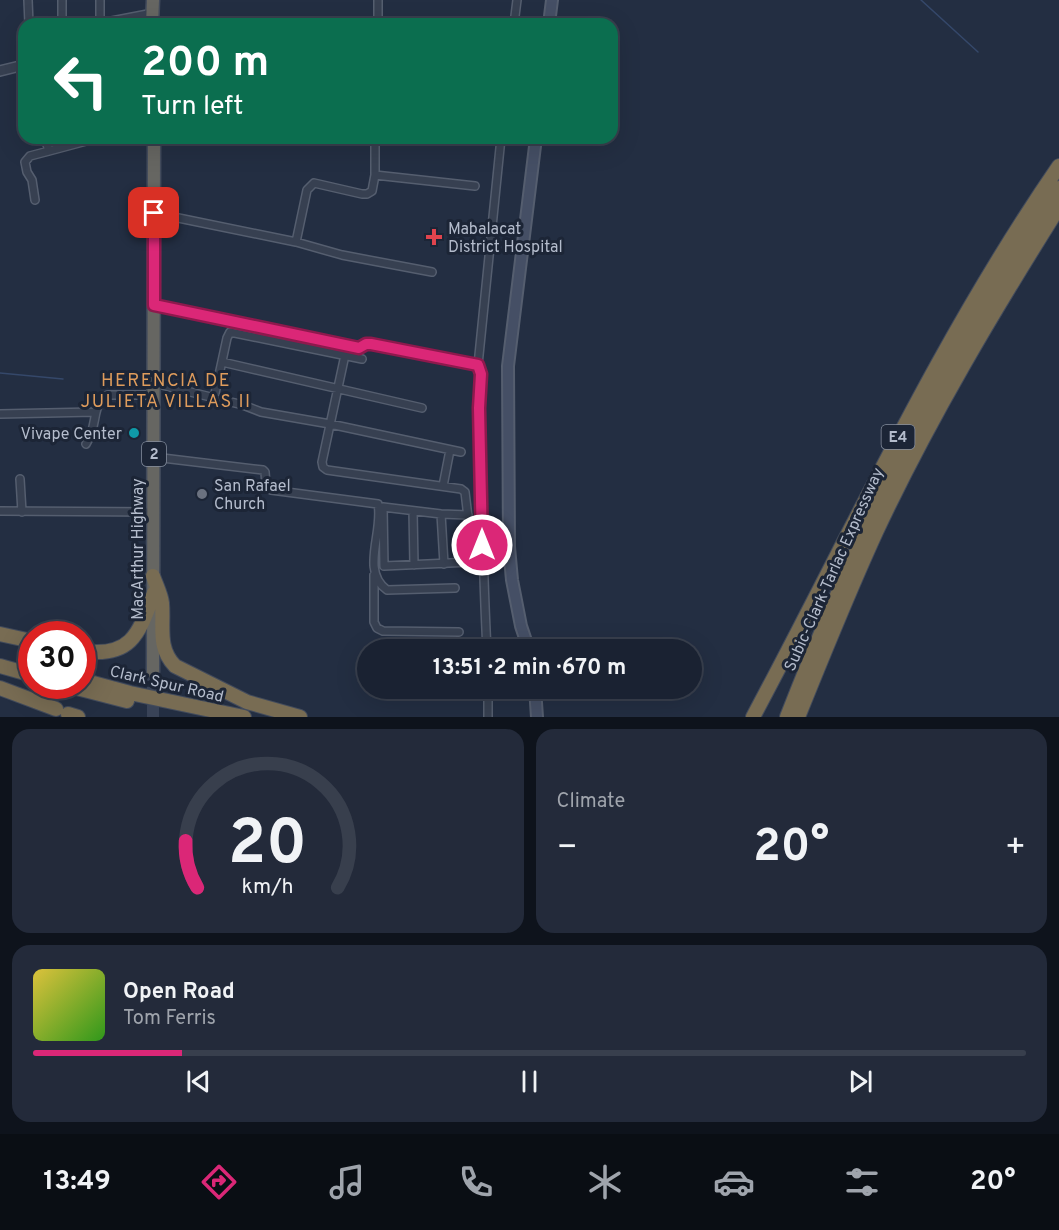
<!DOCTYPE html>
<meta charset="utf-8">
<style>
:root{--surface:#1a2232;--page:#232a3a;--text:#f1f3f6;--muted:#9fa4ac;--line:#383f4d;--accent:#db2777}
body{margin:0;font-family:Overpass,sans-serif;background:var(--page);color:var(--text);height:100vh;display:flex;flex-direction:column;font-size:22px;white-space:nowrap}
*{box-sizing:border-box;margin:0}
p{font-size:20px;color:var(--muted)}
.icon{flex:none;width:33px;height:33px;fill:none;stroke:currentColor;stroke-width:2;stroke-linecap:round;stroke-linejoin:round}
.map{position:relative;height:717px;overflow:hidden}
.details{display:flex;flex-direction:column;gap:12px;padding:12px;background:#0e131c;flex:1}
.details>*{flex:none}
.guide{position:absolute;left:18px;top:18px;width:600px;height:126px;border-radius:18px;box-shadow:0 6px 24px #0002,0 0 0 2px var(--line);background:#0b6e4f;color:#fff;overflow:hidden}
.speed{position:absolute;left:18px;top:621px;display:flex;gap:12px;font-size:30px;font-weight:700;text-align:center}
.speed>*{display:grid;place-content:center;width:78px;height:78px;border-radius:50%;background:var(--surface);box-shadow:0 6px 24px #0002,0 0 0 2px var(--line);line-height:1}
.speed .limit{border:9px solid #d22;background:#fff;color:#111}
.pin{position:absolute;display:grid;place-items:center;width:51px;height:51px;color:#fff;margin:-26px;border-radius:12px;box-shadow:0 3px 9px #0006}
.me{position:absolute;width:66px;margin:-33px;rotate:0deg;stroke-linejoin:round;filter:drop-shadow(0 0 4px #0008)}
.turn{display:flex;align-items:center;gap:21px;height:126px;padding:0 24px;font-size:27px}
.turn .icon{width:78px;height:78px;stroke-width:2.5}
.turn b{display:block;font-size:42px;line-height:51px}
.big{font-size:45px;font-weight:700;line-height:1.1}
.details .card{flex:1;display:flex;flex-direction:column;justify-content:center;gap:9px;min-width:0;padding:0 21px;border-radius:18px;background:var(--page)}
.details .dial{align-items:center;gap:0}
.dial svg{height:156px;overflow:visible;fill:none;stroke:var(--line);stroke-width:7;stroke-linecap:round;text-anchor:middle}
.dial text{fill:var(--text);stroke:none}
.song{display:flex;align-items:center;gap:18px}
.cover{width:72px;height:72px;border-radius:9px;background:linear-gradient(135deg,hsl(50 70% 55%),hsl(110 70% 35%))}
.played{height:6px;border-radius:3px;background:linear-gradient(90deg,var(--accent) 15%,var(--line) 15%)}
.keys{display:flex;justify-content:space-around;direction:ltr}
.heat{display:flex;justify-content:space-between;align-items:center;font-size:33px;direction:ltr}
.details .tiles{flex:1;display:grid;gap:12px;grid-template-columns:1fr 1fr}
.card:last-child{grid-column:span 2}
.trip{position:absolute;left:357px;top:639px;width:345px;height:60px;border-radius:30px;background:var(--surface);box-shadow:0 6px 24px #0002,0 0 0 2px var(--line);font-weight:700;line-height:60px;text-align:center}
.menu{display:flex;height:96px;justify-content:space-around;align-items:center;background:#0a0e14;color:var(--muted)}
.menu .icon{width:42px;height:42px}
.menu .current{color:var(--accent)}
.menu b{font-size:27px;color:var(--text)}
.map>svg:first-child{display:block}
</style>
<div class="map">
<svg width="1059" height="717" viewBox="0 0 1059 717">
<rect width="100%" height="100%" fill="#232e42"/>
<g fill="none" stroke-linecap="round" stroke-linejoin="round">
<!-- stream -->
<path stroke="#35486a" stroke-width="1.5" d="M 921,0 L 978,52
M 0,373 L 63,379"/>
<!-- trunk-tunnel -->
<path stroke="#394357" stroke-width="12" stroke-dasharray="12 6" stroke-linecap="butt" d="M 153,717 L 153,672"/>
<defs>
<path id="minor" d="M 28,0 L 29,24
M 62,0 L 62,24
M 100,0 L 100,23
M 96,24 L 153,13
M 378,24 L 378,0
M 514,24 L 517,0
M 45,138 L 49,151 L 90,140 L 113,138
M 375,175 L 475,186
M 35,200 L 32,180 L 27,172 L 25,162 L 30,156 L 49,151
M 154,213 L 296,242 L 342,255 L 432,272
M 296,242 L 307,190 L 314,183 L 362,194 L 367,194 L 372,191 L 375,175 L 375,138
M 154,305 L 359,348 L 366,344 L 371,344 L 478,365 L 501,138
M 345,355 L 322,462 L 323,467 L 327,470 L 461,489 L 465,492 L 473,559 L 471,562 L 384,566 L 383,507 L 441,514 L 468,515
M 222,362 L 422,408
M 478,365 C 484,380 479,411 480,429 C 482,503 483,576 487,650
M 154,383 L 243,405 L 261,412 L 330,424 L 461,452
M 214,398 L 227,338 L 230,332 L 362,359
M 0,414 L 94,412
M 86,444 C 98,425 91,414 103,397 L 108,395 L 154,395
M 154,457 L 263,470 L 265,472 L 266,485 L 271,490 L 378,504 C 384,531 360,571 387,590 L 455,588
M 20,479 L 22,512
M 443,486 L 450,450
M 0,511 L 154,512
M 413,511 L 414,565
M 441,514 L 444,564
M 374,575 L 374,622 L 377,628 L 383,631 L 459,632
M 488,688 L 488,717"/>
<path id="tertiary" d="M 0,71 L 24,65"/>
<path id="secondary" d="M 549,24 L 552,0
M 529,650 L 521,626 L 512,580 L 509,547 L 508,366 L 536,138
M 535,688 L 537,717"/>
<path id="trunk" d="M 152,24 L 153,0
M 153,672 L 154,138"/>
<path id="motorway" d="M 153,576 C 156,585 161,594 162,603 C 164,626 157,648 175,666 L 247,702 L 300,717
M 0,634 L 27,640
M 82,651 C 132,658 139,633 154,593
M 0,666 L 32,675
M 82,680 L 130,693 L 244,717
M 69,686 L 127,701
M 0,688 L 56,709
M 68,714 L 78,717
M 753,717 C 852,532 939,340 1059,166
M 787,717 C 818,638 851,559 889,483 C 940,382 997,284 1059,188
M 798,717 C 823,655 848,593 876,532 C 929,419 993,312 1059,207"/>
</defs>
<!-- minor casing -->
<use href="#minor" stroke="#555e6f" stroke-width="10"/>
<!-- tertiary casing -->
<use href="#tertiary" stroke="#555e6f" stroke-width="12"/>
<!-- secondary casing -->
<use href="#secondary" stroke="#555e6f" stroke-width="14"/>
<!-- trunk casing -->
<use href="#trunk" stroke="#424b5c" stroke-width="15"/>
<!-- motorway casing -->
<use href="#motorway" stroke="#424b5c" stroke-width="16"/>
<!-- minor -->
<use href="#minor" stroke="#374051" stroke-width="7"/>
<!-- tertiary -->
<use href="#tertiary" stroke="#374051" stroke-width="9"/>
<!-- secondary -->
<use href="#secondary" stroke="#454f65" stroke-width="10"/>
<!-- trunk -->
<use href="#trunk" stroke="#666662" stroke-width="12"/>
<!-- motorway -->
<use href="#motorway" stroke="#786c53" stroke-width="14"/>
</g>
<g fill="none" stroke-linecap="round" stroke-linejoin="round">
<defs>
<path id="route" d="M 154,213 L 154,305 L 359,348 L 366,344 L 371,344 L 478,365 L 481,374 L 479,408 L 482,545"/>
</defs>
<!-- route casing -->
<use href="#route" stroke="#8e194d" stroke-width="15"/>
<!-- route -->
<use href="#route" stroke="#db2777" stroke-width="10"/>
</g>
<!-- markers -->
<path fill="#e0444e" stroke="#1c2536" stroke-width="2" d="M431 228h6v6h6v6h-6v6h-6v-6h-6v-6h6z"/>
<circle fill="#0f9aa8" stroke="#1c2536" stroke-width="2" cx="134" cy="433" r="6"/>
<circle fill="#6b7280" stroke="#1c2536" stroke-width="2" cx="202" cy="494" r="6"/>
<g text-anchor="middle" stroke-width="6" stroke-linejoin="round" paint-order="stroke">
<!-- shield labels -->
<g fill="#1c2536" stroke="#868f9f" stroke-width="1.5">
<rect x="881.5" y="425" width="33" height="24" rx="4.5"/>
<rect x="142" y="442" width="24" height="24" rx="4.5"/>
</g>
<g font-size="15" font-weight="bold" fill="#b4bccc">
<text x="898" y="442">E4</text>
<text x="154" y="459">2</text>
</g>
<!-- poi labels -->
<g font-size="16" fill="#b4bccc" stroke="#1c2536" text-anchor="start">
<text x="448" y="234">Mabalacat<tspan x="448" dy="18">District Hospital</tspan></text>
<text x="122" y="439" text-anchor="end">Vivape Center</text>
<text x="214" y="491">San Rafael<tspan x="214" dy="18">Church</tspan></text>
</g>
<!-- street labels -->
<g font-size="16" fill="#b4bccc" stroke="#1c2536">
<text transform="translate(137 549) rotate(-90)" y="6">MacArthur Highway</text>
<text transform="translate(833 569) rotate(-66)" y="6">Subic-Clark-Tarlac Expressway</text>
<text transform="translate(167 683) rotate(13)" y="6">Clark Spur Road</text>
</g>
<!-- neighbourhood labels -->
<g font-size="18" letter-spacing="1.5" fill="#df9c5c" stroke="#1c2536">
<text x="166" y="386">HERENCIA DE<tspan x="166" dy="21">JULIETA VILLAS II</tspan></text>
</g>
</g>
</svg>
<div class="speed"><div class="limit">30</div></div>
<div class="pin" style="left:154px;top:213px;background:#d93025"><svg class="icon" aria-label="arrive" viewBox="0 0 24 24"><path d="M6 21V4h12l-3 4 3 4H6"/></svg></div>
<svg class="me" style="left:482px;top:545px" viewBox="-20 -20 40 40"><circle r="17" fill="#db2777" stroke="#fff" stroke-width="3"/><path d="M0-11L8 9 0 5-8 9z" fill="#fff"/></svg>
<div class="trip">13:51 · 2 min · 670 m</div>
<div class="guide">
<div class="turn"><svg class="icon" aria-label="left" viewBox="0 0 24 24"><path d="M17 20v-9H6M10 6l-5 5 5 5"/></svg><div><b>200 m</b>Turn left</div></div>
</div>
</div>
<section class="details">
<div class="tiles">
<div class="card dial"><svg viewBox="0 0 100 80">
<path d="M14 69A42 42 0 1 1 86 69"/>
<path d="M14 69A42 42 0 0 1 8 45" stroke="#db2777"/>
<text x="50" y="56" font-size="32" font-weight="700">20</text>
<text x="50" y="72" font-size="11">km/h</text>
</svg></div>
<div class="card"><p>Climate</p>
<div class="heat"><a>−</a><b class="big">20°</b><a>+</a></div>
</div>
<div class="card">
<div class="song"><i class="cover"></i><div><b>Open Road</b><p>Tom Ferris</p></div></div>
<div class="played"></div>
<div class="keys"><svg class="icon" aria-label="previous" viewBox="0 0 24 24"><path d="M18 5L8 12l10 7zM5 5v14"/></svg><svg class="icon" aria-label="pause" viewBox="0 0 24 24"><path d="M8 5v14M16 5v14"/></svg><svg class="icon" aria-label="next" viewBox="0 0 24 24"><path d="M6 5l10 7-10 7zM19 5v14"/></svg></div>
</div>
</div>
</section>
<nav class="menu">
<b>13:49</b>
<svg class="icon current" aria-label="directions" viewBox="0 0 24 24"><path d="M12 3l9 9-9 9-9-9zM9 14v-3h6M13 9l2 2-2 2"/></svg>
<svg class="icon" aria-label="music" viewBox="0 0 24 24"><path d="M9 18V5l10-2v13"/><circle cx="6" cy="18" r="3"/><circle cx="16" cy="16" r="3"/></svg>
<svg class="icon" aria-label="phone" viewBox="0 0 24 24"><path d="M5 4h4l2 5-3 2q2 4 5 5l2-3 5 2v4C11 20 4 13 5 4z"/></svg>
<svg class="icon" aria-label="climate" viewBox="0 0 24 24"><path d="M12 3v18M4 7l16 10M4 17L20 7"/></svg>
<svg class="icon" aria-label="car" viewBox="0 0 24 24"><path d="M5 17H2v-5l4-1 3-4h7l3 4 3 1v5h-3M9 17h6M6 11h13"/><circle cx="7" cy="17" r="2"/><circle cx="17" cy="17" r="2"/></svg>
<svg class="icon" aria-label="filters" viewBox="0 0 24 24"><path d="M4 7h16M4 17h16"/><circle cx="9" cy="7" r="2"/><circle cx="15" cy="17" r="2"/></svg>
<b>20°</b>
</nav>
